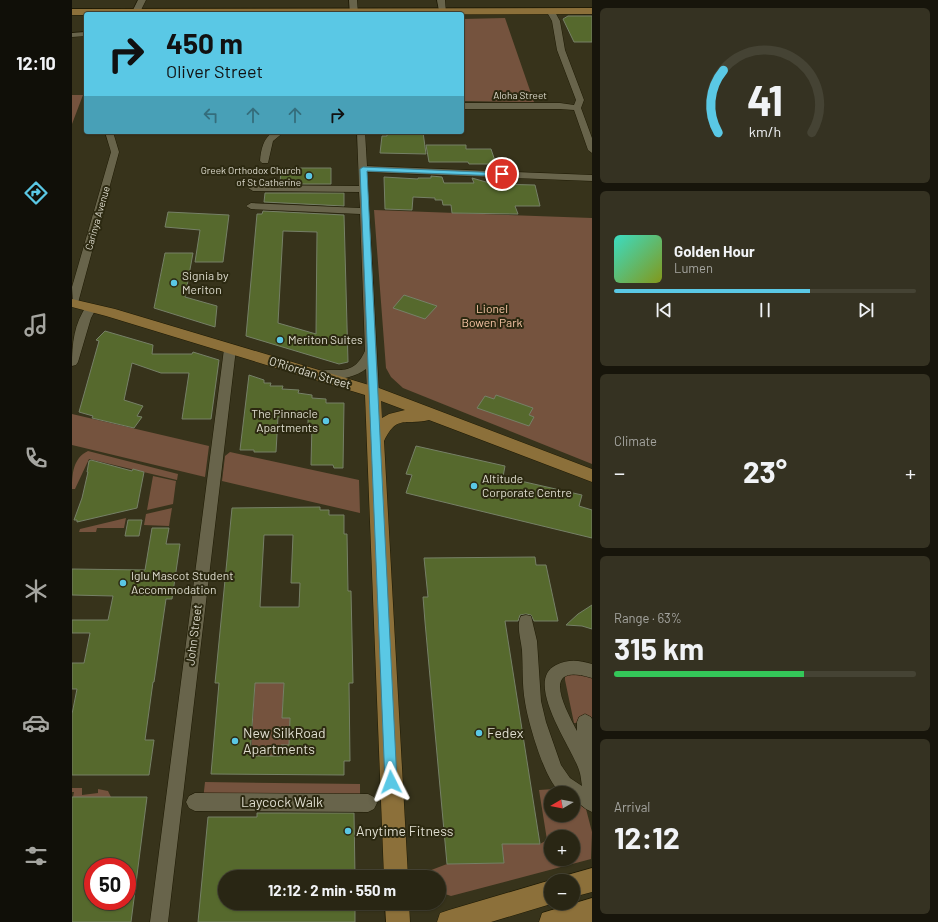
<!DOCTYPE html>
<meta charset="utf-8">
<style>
:root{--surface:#292614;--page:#353222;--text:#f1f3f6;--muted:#a5a5a0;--line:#454334;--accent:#5ac8e5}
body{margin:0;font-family:Barlow,sans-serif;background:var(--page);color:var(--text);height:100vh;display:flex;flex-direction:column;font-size:15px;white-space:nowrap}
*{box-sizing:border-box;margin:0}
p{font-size:13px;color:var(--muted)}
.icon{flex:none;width:22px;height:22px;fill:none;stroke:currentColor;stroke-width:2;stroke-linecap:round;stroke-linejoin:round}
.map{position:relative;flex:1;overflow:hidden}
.details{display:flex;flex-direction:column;gap:8px;padding:8px;background:#17150b;width:346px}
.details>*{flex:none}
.banner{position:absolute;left:12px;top:12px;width:380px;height:122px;border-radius:4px;box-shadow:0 1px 3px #0004,0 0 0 1px var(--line);background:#5ac8e5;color:#111;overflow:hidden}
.needle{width:26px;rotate:260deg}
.controls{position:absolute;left:472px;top:786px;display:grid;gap:8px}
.controls a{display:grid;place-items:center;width:36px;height:36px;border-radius:50%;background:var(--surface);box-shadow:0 1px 3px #0004,0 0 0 1px var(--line);font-size:20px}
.speed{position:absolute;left:12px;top:858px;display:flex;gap:8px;font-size:20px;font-weight:700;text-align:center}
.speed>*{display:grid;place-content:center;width:52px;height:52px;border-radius:50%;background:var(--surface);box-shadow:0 1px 3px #0004,0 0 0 1px var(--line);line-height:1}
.speed .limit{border:6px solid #d22;background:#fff;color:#111}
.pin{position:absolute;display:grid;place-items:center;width:34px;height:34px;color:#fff;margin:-17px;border:2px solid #fff;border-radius:50%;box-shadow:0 1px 4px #0007}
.me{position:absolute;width:44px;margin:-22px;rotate:357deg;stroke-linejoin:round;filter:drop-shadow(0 0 3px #0008)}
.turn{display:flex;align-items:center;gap:14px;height:84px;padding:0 16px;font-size:18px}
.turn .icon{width:52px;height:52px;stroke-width:2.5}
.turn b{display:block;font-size:28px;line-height:34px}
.lanes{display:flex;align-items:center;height:38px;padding:0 16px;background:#0003;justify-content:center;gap:20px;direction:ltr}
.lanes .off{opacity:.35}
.big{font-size:30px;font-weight:700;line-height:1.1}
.details .widget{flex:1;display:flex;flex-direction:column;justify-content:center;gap:6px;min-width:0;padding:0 14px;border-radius:6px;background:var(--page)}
.details .dial{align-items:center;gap:0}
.dial svg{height:104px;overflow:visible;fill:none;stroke:var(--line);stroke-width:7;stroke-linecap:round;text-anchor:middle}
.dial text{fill:var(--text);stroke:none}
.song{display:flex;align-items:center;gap:12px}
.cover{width:48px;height:48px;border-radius:6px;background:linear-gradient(135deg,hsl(170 70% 55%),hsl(70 70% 35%))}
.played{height:4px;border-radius:2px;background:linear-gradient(90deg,var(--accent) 65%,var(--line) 65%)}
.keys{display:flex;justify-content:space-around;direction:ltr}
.heat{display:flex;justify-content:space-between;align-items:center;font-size:22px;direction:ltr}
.charge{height:6px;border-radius:3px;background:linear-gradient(90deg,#34c759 63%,var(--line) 0)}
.trip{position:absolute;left:146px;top:870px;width:228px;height:40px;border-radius:20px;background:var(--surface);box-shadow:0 1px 3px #0004,0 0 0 1px var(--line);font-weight:700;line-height:40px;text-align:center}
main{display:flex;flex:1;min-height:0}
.tabs{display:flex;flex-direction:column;width:72px;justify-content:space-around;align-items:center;background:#100f08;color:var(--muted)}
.tabs .icon{width:28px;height:28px}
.tabs .active{color:var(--accent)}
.tabs b{font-size:18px;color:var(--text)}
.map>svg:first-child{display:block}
</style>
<main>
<nav class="tabs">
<b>12:10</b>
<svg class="icon active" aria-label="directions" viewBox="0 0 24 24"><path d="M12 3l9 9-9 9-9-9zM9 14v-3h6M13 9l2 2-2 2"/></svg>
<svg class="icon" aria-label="music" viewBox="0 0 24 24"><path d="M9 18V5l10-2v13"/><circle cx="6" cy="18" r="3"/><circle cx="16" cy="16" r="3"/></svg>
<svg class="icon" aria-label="phone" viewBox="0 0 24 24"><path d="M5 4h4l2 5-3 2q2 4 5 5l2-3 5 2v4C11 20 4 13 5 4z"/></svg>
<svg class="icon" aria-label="climate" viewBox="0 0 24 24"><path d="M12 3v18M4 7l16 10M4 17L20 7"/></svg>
<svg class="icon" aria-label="car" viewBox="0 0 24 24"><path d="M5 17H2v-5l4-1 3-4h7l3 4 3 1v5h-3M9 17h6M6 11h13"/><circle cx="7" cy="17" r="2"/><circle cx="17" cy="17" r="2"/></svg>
<svg class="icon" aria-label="filters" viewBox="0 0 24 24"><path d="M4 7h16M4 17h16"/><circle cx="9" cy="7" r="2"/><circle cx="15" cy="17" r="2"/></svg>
</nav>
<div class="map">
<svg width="520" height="922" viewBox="0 0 520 922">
<rect width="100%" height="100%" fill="#37331b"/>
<!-- green -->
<path fill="#75533e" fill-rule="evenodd" d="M 433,18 L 462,102 L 390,101 L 390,19 Z
M 0,95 L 11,95 L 0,124 Z
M 127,132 L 197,132 L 192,134 L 129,135 Z
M 302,210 L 520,218 L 520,464 L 331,388 L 319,377 L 314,368 Z
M 0,414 L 137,446 L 133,477 L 0,445 Z
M 16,451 L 106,474 L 105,480 L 17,459 L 3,489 L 0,489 C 0,474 1,458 16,451 Z
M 158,452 L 287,480 L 288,513 L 150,481 L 153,456 Z
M 81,476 L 104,481 L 101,504 L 75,510 Z
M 100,508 L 97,526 L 72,525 L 74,514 Z
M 54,518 L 52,528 L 25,528 L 24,532 L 7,532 L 8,529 Z
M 494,673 L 520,675 L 520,722 L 502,723 L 493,680 L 493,675 Z
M 183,683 L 212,683 L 210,718 L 218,718 L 217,745 L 209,745 L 208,756 L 179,756 Z
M 133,782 L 288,784 L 288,811 L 130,809 Z
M 0,788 L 10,788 L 10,795 L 26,793 L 26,789 L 36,791 L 39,797 L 1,797 L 2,792 L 0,792 Z
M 482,789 L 488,793 L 479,793 L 479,815 L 501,815 L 501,801 L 514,809 L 520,832 L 519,859 L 379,896 L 367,892 L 367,877 L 354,877 L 354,872 L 375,864 L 432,863 L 430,844 L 468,844 L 475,840 L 467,790 ZM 479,837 L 501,837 L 501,859 L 479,859 Z"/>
<!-- building -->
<path fill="#56692d" stroke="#768067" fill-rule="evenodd" d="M 496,16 L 520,16 L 520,42 L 502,42 L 491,19 Z
M 315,132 L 351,132 L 354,154 L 308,153 L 310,136 L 315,136 Z
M 354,145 L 394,145 L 394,149 L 419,149 L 424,164 L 397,164 L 396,162 L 357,162 Z
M 209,168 L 259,168 L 259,184 L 208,184 Z
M 359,176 L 370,177 L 372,183 L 402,183 L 400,178 L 421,184 L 463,185 L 468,206 L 443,206 L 446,214 L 380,213 L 379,205 L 371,205 L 370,200 L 363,200 L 363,198 L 341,197 L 340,210 L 313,209 L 312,177 L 346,179 L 346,178 L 359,178 Z
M 193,193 L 272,193 L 272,206 L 192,202 Z
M 191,211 L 272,215 L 276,362 L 267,364 L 174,336 L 185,214 L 190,214 ZM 211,231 L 245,232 L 244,334 L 206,323 Z
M 96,212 L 157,215 L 151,262 L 123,262 L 128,230 L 93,227 Z
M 93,253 L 121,253 L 113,297 L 145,306 L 143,327 L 82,308 Z
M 332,295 L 365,306 L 353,319 L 321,308 Z
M 33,331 L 81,345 L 80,354 L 120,354 L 121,352 L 147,360 L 139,419 L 110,419 L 117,373 L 89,373 L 60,363 L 52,400 L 71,406 L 65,416 L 70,417 L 62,428 L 20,418 L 21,416 L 7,412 L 27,341 L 24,340 Z
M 177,375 L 192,380 L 192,383 L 199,383 L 198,386 L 211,386 L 210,389 L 227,390 L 226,393 L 240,395 L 240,398 L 254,399 L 254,403 L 272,403 L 271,468 L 262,468 L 261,465 L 239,465 L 240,424 L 236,424 L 236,418 L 206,417 L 204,452 L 182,452 L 182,450 L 168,450 Z
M 424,395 L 461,408 L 457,415 L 462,417 L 457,426 L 405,408 L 413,396 L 422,399 Z
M 344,446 L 433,466 L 431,477 L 510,495 L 507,506 L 520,510 L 520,538 L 334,493 L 340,475 L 334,474 Z
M 19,460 L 60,471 L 61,469 L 72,472 L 65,508 L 5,522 L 5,520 L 2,520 L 10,498 L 16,472 L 15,472 L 17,461 Z
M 248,507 L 248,510 L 257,510 L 257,515 L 272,515 L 272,534 L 275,534 L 276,591 L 279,591 L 281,683 L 277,683 L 278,761 L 272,761 L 272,775 L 139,774 L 147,683 L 143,683 L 160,508 ZM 192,535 L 221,535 L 219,583 L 228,583 L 227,607 L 188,607 ZM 183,683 L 212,683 L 210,718 L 218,718 L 217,745 L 209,745 L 208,756 L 178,756 Z
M 56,520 L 70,520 L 67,536 L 53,536 Z
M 80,528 L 97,528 L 94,544 L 108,544 L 100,599 L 94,599 L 82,682 L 81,682 L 73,740 L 82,740 L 77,775 L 0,775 L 0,714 L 5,689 L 0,689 L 0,663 L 12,663 L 18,633 L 0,633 L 0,620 L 36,620 L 41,596 L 0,595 L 0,569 L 73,570 Z
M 463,557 L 464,565 L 474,565 L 486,621 L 462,621 L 459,615 L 454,614 L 448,615 L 446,621 L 433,621 L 468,844 L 430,844 L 432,863 L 375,864 L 353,622 L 351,597 L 356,597 L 352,558 Z
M 520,605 L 520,629 L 510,626 L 494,625 L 506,614 Z
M 0,797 L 75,797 L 59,922 L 0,922 ZM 21,867 L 55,867 L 55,901 L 57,901 L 21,901 Z
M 185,813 L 282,813 L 283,877 L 153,877 L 153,903 L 283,903 L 283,922 L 126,922 L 136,817 L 185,817 Z"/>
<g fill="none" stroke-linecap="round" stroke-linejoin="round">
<defs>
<path id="minor" d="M 66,0 L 74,0 L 67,14 L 61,14 L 60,12 Z
M 277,0 L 285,0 L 286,14 L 278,14 Z
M 365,0 L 373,0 L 374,13 L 368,13 L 367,11 Z
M 477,12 L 483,12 L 488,21 L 493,50 L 512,100 L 509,108 L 520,138 L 520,153 L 516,150 L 502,110 L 488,109 L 390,109 L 390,103 L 488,103 L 502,105 L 504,100 L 485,50 L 480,21 L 476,14 Z
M 14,32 L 14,36 L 0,37 L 0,33 Z
M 33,132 L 41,132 L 47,152 L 6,303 L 1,306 L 0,287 L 39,152 Z
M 201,132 L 212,132 L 201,141 L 196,163 L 190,163 L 188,161 C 189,149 191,139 201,132 Z
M 285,132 L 293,132 L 295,166 L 520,175 L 520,181 L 295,172 L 307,392 L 305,395 L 301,396 L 297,395 L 295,392 L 294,369 C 281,379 258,382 242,378 L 240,375 L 242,372 C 265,366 280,379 293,351 L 288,214 L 179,209 L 174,206 L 179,203 L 288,208 L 287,192 L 181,191 L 176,188 L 181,185 L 287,186 Z
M 19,304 L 25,307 L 19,318 L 6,362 L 4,365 L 0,366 C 0,343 2,324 15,305 Z
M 158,345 L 162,346 L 164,349 L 96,922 L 78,922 L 152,349 L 154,346 Z
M 454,615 L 459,616 L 465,641 L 469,701 L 474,722 L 489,765 L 498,778 L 510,786 C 509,781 509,775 507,770 C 500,748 451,681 484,665 C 496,659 507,660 520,664 L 520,678 C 468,662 492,706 505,731 L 505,722 L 507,717 L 513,714 L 519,717 L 520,719 L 520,812 L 514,809 L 501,799 L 501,793 C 496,793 491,794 486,790 C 472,777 456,722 453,702 C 450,685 451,667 450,650 C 449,640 444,625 449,616 Z
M 123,793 L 296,794 L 302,797 L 305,803 L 302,809 L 296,812 L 123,811 L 117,808 L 114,802 L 117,796 Z"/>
<path id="major" d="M 520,8 L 520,14 L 0,15 L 0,9 Z
M 0,299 L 43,309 L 307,388 L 520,469 L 520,482 L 357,420 C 335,426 325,413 312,441 L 336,877 L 312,877 L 293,395 L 34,316 L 0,307 ZM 309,401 L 333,410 L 317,414 L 310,418 Z
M 520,868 L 520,892 L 501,897 L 501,881 L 491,881 L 492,876 Z
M 479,880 L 482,881 L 479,881 L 479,903 L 482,903 L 479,904 L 419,922 L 365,922 L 368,913 L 377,910 Z
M 520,898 L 520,922 L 467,922 L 470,913 Z
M 313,903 L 337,903 L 338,922 L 314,922 Z"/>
</defs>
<!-- minor casing -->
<use href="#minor" stroke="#1e1a04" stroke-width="1"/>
<!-- major casing -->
<use href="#major" stroke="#1e1a04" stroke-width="1"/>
<!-- minor -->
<use href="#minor" fill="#68644b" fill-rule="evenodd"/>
<!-- major -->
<use href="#major" fill="#8c703a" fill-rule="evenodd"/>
</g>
<!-- route -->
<path fill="#5ac8e5" stroke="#3a8295" d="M 291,167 L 430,173 L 433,174 L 430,176 L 295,171 L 325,782 L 324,786 L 319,788 L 315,786 L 313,782 L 288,169 Z"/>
<!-- markers -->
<g fill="#5ac8e5" stroke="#2c2911" stroke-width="1.5">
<circle cx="237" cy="176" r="4"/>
<circle cx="102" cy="283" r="4"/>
<circle cx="208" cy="340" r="4"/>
<circle cx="254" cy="421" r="4"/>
<circle cx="402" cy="486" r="4"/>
<circle cx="51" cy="583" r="4"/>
<circle cx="407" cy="733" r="4"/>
<circle cx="163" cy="741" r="4"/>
<circle cx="276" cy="831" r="4"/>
</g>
<g text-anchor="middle" stroke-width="4" stroke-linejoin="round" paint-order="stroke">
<!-- far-street labels -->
<g font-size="10" fill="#dfddcf" stroke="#2c2911">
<text x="448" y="99">Aloha Street</text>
<text transform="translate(25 218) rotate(-74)" y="4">Carinya Avenue</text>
</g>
<!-- far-poi labels -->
<g font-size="10" fill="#dfddcf" stroke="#2c2911" text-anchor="end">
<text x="229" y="174">Greek Orthodox Church<tspan x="229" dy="12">of St Catherine</tspan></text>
</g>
<!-- poi labels -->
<g font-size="12" fill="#dfddcf" stroke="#2c2911" text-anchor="start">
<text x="110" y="280">Signia by<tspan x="110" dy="14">Meriton</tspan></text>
<text x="216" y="344">Meriton Suites</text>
<text x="246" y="418" text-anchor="end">The Pinnacle<tspan x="246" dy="14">Apartments</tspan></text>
<text x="410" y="483">Altitude<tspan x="410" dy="14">Corporate Centre</tspan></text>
<text x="59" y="580">Iglu Mascot Student<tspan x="59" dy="14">Accommodation</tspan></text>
</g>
<!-- park labels -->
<g font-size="12" fill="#f6c5a5" stroke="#2c2911">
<text x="420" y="313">Lionel<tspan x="420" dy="14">Bowen Park</tspan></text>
</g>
<!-- street labels -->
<g font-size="12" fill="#dfddcf" stroke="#2c2911">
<text transform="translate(238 373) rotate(17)" y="4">O'Riordan Street</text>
<text transform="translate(122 635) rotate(-83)" y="4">John Street</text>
</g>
<!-- near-poi labels -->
<g font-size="14" fill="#dfddcf" stroke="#2c2911" text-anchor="start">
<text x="171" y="738">New SilkRoad<tspan x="171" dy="16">Apartments</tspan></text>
<text x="415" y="738">Fedex</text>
<text x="284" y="836">Anytime Fitness</text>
</g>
<!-- near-street labels -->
<g font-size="14" fill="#dfddcf" stroke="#2c2911">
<text x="210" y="807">Laycock Walk</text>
</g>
</g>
</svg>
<div class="controls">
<a><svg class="needle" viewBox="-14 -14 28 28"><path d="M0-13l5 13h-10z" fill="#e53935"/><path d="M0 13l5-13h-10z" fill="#a5a5a0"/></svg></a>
<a>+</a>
<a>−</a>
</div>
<div class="speed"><div class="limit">50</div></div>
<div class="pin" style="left:430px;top:174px;background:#d93025"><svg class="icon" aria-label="arrive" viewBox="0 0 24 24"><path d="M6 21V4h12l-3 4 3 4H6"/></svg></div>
<svg class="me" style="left:319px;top:782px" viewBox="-20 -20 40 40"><path d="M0-17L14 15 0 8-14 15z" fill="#5ac8e5" stroke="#fff" stroke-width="4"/></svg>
<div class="trip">12:12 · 2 min · 550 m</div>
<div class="banner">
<div class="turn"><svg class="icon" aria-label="right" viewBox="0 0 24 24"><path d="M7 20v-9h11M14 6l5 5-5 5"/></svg><div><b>450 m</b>Oliver Street</div></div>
<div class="lanes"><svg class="icon off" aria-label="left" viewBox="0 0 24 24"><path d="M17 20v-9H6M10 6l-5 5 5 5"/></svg><svg class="icon off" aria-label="ahead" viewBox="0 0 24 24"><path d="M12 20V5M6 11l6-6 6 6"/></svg><svg class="icon off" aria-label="ahead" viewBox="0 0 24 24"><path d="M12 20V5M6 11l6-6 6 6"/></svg><svg class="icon" aria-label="right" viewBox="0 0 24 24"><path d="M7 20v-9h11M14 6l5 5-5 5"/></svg></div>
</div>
</div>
<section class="details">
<div class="widget dial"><svg viewBox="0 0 100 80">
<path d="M14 69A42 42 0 1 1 86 69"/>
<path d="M14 69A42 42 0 0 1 18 21" stroke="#5ac8e5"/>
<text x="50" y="56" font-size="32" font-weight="700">41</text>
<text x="50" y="72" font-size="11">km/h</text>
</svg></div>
<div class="widget">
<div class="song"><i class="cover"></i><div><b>Golden Hour</b><p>Lumen</p></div></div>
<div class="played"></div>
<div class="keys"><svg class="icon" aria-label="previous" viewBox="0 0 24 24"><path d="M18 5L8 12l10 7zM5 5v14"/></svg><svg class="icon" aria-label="pause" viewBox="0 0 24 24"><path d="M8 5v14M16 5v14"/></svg><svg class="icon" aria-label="next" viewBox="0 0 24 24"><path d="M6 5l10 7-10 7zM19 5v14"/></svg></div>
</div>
<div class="widget"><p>Climate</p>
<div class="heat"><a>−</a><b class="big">23°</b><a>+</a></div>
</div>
<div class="widget"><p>Range · 63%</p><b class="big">315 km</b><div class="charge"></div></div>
<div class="widget"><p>Arrival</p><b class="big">12:12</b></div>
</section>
</main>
